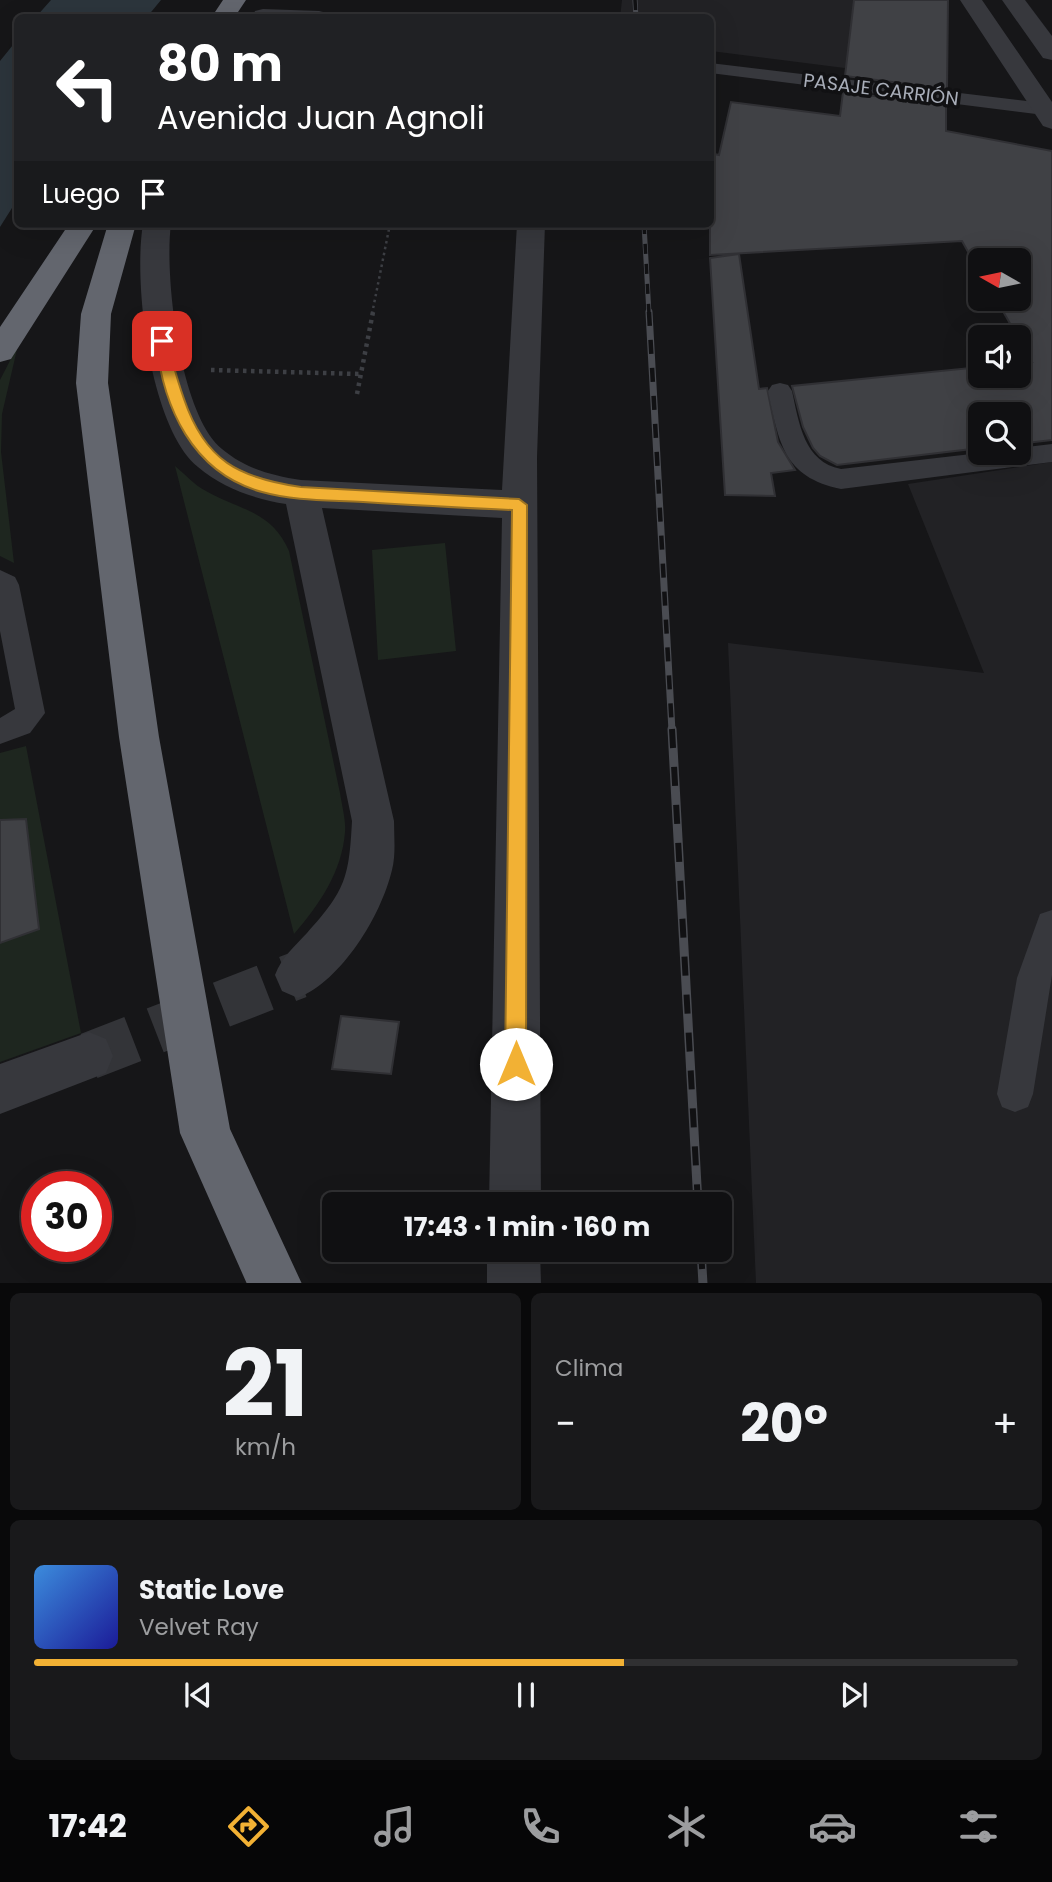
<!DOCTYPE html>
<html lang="es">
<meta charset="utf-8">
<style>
:root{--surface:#101012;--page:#19191b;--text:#f1f3f6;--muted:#9c9d9f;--line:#303032;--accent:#f2b134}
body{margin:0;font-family:Poppins,sans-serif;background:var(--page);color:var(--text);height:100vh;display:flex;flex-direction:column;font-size:26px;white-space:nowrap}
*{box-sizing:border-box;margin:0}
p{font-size:23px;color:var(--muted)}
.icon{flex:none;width:38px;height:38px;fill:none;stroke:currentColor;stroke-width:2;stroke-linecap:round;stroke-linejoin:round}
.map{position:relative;height:1283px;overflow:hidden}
.details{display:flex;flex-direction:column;gap:10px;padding:10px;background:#09090a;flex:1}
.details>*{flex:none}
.top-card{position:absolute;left:14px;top:14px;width:700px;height:214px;border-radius:10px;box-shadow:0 7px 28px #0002,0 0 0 2px var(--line);background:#202124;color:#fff;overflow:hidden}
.needle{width:46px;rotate:279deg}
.controls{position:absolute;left:968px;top:248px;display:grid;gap:14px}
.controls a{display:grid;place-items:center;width:63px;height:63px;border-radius:10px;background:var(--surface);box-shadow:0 7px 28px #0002,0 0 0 2px var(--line);font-size:35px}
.speed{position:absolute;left:21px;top:1171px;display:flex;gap:14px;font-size:35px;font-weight:700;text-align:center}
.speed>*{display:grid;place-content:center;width:91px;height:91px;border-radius:50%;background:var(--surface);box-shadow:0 7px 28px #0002,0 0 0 2px var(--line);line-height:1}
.speed .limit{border:10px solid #d22;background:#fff;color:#111}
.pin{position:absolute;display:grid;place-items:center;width:60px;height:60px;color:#fff;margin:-30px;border-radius:14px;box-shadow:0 4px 10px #0006}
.me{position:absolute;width:77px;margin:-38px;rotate:0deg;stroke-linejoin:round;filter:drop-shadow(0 0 5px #0008)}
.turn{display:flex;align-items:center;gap:24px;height:147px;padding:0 28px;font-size:32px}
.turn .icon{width:91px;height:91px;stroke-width:2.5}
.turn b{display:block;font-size:49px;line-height:60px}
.then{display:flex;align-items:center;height:66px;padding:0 28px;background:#0003;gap:14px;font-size:26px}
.big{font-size:52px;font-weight:700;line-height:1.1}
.details .widget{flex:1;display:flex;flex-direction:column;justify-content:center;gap:10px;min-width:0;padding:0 24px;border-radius:10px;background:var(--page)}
.details .dial{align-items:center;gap:0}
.dial b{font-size:91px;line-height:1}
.song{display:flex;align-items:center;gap:21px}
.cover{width:84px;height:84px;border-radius:10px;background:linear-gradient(135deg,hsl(210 70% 55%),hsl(240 70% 35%))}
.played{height:7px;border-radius:4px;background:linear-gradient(90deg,var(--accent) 60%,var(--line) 60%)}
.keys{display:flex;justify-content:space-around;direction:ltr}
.heat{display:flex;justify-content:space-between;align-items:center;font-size:38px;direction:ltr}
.details .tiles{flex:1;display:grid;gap:10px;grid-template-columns:1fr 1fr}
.widget:last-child{grid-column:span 2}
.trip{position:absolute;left:322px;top:1192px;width:410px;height:70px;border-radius:10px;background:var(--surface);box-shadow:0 7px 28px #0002,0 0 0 2px var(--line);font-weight:700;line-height:70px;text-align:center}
.tabs{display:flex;height:112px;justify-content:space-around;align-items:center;background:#060607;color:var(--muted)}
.tabs .icon{width:49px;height:49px}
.tabs .selected{color:var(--accent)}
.tabs b{font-size:32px;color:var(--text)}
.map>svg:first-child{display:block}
</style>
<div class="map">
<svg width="1052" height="1284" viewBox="0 0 1052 1284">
<rect width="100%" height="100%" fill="#161618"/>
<!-- built -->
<path fill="#222225" d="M 622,0 L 948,0 L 947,81 L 711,51 L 710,18 L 620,18 Z
M 1052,462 L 1052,1283 L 756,1283 L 728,643 L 984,673 L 908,484 Z"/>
<!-- green -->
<path fill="#1e261f" d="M 18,345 L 2,414 L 1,452 L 14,563 L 0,556 L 0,380 Z
M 175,466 C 185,474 194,485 206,491 C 241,511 271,510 289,551 L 340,793 C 342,806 346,820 345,832 C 342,872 319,905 294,934 Z
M 445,543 L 456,651 L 378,660 L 372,550 Z
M 26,746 L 81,1033 L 0,1062 L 0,753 Z"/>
<!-- water -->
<path fill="#2c353c" d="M 51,0 L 161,0 L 147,17 L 36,17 Z
M 17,40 L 17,200 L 0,227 L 0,61 Z"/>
<!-- building -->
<path fill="#404145" stroke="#303034" stroke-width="2" d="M 854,0 L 948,0 L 947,89 L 845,76 Z
M 843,92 L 946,105 L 946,131 L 1052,151 L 1052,440 L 1018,444 L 1018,415 L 980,415 L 980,448 L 837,465 L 820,456 L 813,448 L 803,427 L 792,386 L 980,367 L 980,376 L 1018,376 L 1018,363 L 1032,362 L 996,299 L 1018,299 L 1018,261 L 980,261 L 980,273 L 962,241 L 710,255 L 710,153 L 719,155 L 731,102 L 840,116 Z
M 739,254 L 759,389 L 767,388 L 778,442 L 795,470 L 771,473 L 775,496 L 725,495 L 710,258 Z
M 26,819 L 39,929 L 0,943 L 0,820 Z
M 341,1016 L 399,1022 L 391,1074 L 332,1069 Z"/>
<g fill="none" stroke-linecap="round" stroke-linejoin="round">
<!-- minor-tunnel -->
<path stroke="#333438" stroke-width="47" stroke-dasharray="47 24" stroke-linecap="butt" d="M 89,1056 L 298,975"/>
<!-- path-far1 -->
<path stroke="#3d3f44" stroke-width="2.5" stroke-dasharray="2.5 3.5" stroke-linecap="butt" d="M 303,224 L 389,227
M 372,314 L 390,224"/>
<!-- path -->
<path stroke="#3d3f44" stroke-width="4.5" stroke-dasharray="3.5 4.5" stroke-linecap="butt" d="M 211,370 L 360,374
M 357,394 L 373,312"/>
<!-- service -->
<path fill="#37383d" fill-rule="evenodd" d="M 710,63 L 1052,104 L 1052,116 L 710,73 Z
M 780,383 L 788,385 L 792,391 C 799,423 804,462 841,469 L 980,453 L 1018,453 L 1018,448 L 1052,444 L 1052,462 L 841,489 C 783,477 779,442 768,391 L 772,385 Z
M 0,570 L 15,577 L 19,585 L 45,713 L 30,733 L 0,744 L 0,718 L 15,709 L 0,631 Z
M 1052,910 L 1052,975 L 1033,1094 L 1028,1107 L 1015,1112 L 1002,1107 L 997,1094 L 1017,978 L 1040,914 Z"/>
<!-- minor -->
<path fill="#37383d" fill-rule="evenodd" d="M 960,0 L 982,0 L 1052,102 L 1052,129 L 1043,126 Z
M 1002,0 L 1025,0 L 1052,36 L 1052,60 L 1043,58 Z
M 263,9 L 319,11 L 327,13 L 330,18 L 252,18 L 255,11 Z
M 143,224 L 171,224 C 164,275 180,415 222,449 C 246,469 271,475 301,480 L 502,490 L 517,224 L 545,224 L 537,457 L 541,1204 L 489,1204 L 502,518 L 322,508 L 394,821 C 394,837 396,854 392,870 C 381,916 342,980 298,998 L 282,991 L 275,975 C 282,957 294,947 307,933 C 346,890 349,877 352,821 L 286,504 C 254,499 223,488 198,467 C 150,428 133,283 143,224 Z
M 89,1032 L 106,1039 L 113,1056 L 106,1073 L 0,1114 L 0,1064 Z
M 487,1250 L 540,1250 L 541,1284 L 487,1284 Z"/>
<!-- motorway -->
<path fill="#63666e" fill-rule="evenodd" d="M 223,0 L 246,0 L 234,18 L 211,18 Z
M 69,224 L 97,224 L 11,359 L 0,362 L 0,327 Z
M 108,224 L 136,224 L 111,314 L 108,383 L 159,737 L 230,1129 L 302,1284 L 247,1284 L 180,1133 L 119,737 L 76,383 L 81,314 Z"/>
<defs>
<path id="rail-far2" d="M 635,0 L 636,18
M 644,224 L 649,314"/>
<path id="rail-far1" d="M 649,312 L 672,731"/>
<path id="rail" d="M 672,729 L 698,1204
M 701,1250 L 703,1284"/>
</defs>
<!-- rail-far2 casing -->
<use href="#rail-far2" stroke="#4a4c52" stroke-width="5"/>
<!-- rail-far1 casing -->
<use href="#rail-far1" stroke="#4a4c52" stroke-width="7"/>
<!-- rail casing -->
<use href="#rail" stroke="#4a4c52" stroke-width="9"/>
<!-- rail-far2 -->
<use href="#rail-far2" stroke="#111113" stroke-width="3.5" stroke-dasharray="10" stroke-linecap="butt"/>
<!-- rail-far1 -->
<use href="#rail-far1" stroke="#111113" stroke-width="4.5" stroke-dasharray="14" stroke-linecap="butt"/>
<!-- rail -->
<use href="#rail" stroke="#111113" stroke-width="6" stroke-dasharray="19" stroke-linecap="butt"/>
</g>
<!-- route -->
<path fill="#f2b134" stroke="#9d7322" stroke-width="2" d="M 162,336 L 169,341 C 171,361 177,379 184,399 C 205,461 239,478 301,487 L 519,499 L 527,505 L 526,1064 L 523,1071 L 516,1074 L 508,1071 L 505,1064 L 512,510 C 462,508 412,505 363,502 C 329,500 294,501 262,492 C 192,473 163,407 156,341 Z"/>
<g text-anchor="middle" stroke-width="7" stroke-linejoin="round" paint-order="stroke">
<!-- far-street labels -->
<g font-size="19" fill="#a8adb8" stroke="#111113">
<text transform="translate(881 89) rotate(7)" y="7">PASAJE CARRIÓN</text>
</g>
</g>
</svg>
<div class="controls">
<a><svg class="needle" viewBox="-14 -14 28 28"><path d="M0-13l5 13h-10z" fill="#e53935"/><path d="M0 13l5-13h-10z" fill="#9c9d9f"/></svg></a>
<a><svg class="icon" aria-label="sound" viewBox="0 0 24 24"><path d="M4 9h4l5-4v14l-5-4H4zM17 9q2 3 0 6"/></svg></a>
<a><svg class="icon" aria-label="search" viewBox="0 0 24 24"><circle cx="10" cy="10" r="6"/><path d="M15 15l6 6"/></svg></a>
</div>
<div class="speed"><div class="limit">30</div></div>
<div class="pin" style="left:162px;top:341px;background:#d93025"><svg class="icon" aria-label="arrive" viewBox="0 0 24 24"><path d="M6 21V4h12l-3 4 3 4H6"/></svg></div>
<svg class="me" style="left:516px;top:1064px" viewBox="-20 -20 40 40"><circle r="19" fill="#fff"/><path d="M0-13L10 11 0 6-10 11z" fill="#f2b134"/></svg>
<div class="trip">17:43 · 1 min · 160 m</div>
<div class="top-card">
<div class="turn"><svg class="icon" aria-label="left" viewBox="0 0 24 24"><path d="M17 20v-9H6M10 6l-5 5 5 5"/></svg><div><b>80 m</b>Avenida Juan Agnoli</div></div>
<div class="then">Luego<svg class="icon" aria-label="arrive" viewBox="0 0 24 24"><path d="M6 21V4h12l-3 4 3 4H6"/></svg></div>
</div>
</div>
<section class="details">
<div class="tiles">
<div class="widget dial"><b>21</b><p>km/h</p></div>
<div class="widget"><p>Clima</p>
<div class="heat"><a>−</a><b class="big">20°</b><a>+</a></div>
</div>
<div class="widget">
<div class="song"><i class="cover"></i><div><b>Static Love</b><p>Velvet Ray</p></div></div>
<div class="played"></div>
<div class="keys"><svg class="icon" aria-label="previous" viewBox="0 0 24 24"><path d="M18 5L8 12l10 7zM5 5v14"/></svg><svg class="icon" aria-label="pause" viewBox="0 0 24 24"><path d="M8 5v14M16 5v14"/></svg><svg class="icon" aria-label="next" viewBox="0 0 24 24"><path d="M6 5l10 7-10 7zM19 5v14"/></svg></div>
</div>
</div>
</section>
<nav class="tabs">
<b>17:42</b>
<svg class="icon selected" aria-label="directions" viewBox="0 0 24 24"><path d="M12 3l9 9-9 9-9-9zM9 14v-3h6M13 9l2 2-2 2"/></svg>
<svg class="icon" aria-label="music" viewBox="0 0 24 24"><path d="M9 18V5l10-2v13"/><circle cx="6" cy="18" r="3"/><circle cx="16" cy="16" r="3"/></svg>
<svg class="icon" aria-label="phone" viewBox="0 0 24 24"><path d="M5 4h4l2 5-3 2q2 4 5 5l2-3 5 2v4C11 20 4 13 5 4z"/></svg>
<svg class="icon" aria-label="climate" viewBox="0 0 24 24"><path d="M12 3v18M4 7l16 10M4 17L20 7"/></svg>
<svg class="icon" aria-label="car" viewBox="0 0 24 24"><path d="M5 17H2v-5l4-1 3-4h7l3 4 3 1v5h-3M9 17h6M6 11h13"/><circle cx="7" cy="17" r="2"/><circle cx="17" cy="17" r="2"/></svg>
<svg class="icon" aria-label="filters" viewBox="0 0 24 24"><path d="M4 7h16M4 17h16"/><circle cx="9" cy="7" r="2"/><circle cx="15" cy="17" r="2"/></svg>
</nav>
